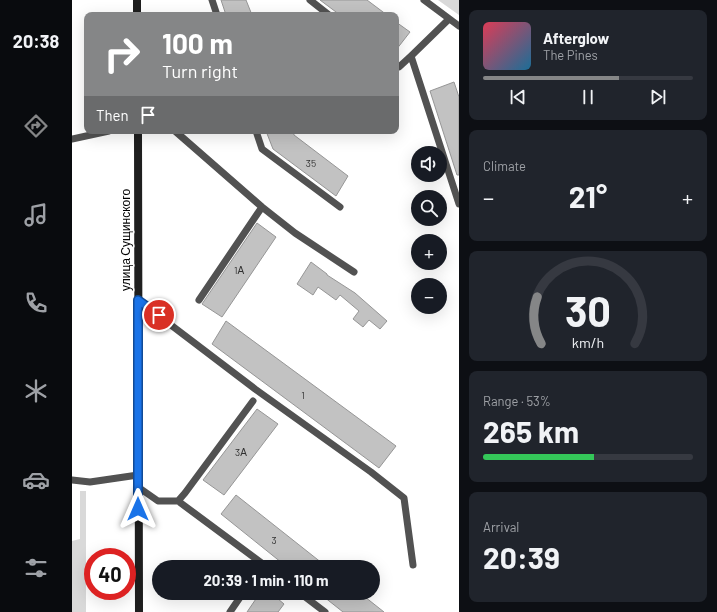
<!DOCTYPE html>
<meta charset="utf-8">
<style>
:root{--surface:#171b24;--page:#20242c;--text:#f1f3f6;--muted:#9ea1a6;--line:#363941;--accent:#858687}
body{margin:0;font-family:Barlow,sans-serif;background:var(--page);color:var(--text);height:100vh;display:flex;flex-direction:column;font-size:15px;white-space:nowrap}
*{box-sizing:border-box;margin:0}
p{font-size:13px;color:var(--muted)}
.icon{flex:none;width:22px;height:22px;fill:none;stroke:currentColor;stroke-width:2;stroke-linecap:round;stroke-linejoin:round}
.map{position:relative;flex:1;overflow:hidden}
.panel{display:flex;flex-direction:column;gap:10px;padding:10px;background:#0d0f14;width:258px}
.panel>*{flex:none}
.guide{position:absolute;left:12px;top:12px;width:315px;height:122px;border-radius:8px;box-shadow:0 4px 16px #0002;background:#858687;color:#fff;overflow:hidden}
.buttons{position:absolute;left:339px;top:146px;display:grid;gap:8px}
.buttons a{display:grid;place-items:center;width:36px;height:36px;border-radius:50%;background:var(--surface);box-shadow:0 4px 16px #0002;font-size:20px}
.speed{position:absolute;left:12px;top:548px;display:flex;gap:8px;font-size:20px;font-weight:700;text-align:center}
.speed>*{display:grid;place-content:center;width:52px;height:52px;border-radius:50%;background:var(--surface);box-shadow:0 4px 16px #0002;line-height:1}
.speed .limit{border:6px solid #d22;background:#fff;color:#111}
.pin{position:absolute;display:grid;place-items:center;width:34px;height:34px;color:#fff;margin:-17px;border:2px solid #fff;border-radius:50%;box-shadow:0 1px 4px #0007}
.me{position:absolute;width:44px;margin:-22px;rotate:0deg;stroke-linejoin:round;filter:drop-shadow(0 0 3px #0008)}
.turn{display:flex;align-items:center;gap:14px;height:84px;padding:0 12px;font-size:18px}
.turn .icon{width:52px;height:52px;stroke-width:2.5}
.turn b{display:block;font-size:28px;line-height:34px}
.then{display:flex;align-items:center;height:38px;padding:0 12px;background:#0003;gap:8px;font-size:15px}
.big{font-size:30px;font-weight:700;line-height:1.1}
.panel .widget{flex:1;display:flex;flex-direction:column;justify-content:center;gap:6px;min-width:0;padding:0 14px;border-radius:8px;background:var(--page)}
.panel .dial{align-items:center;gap:0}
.dial svg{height:104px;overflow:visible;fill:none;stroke:var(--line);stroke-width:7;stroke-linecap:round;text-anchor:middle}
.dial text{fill:var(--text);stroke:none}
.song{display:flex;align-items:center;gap:12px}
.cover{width:48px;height:48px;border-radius:6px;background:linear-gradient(135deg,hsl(350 70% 55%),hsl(200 70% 35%))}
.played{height:4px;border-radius:2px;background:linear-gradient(90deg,var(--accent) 65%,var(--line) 65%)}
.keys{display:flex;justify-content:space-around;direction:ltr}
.heat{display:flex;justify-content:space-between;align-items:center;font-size:22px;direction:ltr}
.charge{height:6px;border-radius:3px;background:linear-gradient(90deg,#34c759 53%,var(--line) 0)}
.trip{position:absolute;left:80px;top:560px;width:228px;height:40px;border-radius:20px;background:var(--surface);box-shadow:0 4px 16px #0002;font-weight:700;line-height:40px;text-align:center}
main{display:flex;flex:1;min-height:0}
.menu{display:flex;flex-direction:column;width:72px;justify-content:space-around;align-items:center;background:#090b0e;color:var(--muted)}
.menu .icon{width:28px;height:28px}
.menu .current{color:var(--accent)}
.menu b{font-size:18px;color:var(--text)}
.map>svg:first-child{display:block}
</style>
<main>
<nav class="menu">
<b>20:38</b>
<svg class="icon current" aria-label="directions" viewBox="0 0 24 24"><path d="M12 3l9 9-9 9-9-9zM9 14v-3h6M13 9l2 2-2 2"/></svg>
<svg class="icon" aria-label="music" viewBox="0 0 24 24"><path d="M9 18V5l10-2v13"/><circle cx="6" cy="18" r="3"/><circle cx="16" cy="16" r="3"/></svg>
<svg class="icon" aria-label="phone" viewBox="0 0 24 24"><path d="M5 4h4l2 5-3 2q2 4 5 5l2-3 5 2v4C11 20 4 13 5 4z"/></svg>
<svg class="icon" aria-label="climate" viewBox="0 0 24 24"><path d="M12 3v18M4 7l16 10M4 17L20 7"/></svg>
<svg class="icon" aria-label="car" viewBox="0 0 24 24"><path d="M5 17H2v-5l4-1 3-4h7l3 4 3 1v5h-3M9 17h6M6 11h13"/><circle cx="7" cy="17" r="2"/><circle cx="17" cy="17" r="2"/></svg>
<svg class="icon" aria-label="filters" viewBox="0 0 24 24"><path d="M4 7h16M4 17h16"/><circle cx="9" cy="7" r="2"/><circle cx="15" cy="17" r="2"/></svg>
</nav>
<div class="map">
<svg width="387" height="612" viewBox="0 0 387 612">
<rect width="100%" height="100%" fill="#fff"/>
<!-- green -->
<path fill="#d9d9d9" d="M 366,0 L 387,0 L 387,15 Z
M 8,491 L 14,491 L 14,612 L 0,612 L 0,541 L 8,539 Z"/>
<!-- building -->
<path fill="#c2c2c2" stroke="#969696" d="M 149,0 L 174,0 L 180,15 L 154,15 Z
M 248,0 L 295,0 L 315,15 L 268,15 Z
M 324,22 L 338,32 L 324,50 Z
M 382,82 L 387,97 L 387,175 L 385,175 L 358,91 Z
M 194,131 L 221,131 L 222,135 L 276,176 L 264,196 L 201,149 Z
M 185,223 L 204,237 L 150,317 L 130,304 Z
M 239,262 L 255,274 L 255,275 L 283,293 L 315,321 L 308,329 L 297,320 L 291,327 L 281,319 L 287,311 L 268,295 L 264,300 L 246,287 L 241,295 L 225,284 Z
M 154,321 L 324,446 L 307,468 L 140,344 Z
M 185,409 L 206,424 L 152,495 L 131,480 Z
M 164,495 L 255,567 L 215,567 L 149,514 Z
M 188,593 L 199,593 L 212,604 L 206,612 L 175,612 Z
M 247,593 L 288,593 L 312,612 L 271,612 Z"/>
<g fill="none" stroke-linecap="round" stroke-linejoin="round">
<!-- lane -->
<path stroke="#525252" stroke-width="7" d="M 140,0 L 145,15
M 238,0 L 257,15
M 352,0 L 387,26
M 336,59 L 377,19
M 324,65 L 327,67 L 339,56 L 387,204
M 103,131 L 190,207 L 223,233 L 282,272
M 184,131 L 190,149 L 268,207
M 0,139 L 37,131
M 66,300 L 183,389 L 299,472 L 332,498 L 341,565
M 127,300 L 190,207
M 0,480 L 18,482 L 66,475
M 66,487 L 86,501 L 106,501 L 195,567
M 106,501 L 113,493 L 181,401
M 228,593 L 253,612
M 158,612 L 171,593"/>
<!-- secondary -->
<path stroke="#1f1f1f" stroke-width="8" d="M 65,0 L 65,15
M 66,131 L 67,612"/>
</g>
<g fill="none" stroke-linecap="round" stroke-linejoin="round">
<defs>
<path id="route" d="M 66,509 L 66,300 L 87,315"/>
</defs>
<!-- route casing -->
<use href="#route" stroke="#114b97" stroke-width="10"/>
<!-- route -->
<use href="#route" stroke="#1a73e8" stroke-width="7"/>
</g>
<g text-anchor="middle" stroke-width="3" stroke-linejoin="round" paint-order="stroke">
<!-- number labels -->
<g font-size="10" fill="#303030">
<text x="239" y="167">35</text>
<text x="167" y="274">1А</text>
<text x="231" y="399">1</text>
<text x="169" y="456">3А</text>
<text x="202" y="544">3</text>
</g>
<!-- street labels -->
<g font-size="12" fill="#000" stroke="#fff">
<text transform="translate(54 240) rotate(-90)" y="4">улица Сущинского</text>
</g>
</g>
</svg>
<div class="buttons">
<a><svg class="icon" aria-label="sound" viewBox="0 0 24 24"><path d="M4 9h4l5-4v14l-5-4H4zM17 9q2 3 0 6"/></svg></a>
<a><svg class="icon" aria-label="search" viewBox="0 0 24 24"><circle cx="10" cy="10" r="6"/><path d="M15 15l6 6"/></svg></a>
<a>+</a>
<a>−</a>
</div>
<div class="speed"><div class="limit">40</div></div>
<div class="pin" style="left:87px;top:315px;background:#d93025"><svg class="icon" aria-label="arrive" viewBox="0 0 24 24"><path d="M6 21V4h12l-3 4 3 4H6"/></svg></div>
<svg class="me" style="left:66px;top:509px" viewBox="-20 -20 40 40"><path d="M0-17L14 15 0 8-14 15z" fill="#1a73e8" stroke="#fff" stroke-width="4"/></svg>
<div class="trip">20:39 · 1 min · 110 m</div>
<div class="guide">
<div class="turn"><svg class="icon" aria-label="right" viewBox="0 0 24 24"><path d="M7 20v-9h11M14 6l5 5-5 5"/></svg><div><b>100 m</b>Turn right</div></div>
<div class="then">Then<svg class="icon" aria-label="arrive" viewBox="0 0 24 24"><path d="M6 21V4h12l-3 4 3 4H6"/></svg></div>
</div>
</div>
<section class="panel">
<div class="widget">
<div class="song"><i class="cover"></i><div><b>Afterglow</b><p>The Pines</p></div></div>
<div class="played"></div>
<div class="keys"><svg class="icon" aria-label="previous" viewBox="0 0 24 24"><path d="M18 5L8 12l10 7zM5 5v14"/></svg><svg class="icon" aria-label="pause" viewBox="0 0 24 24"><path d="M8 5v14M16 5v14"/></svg><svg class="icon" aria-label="next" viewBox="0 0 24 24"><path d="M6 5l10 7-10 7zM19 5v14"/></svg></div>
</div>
<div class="widget"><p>Climate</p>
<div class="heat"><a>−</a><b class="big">21°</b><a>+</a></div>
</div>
<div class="widget dial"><svg viewBox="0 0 100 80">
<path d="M14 69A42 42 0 1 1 86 69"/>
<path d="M14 69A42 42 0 0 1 11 33" stroke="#858687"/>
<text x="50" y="56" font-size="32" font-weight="700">30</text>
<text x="50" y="72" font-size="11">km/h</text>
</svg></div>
<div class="widget"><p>Range · 53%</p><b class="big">265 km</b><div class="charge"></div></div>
<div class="widget"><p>Arrival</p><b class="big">20:39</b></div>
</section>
</main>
